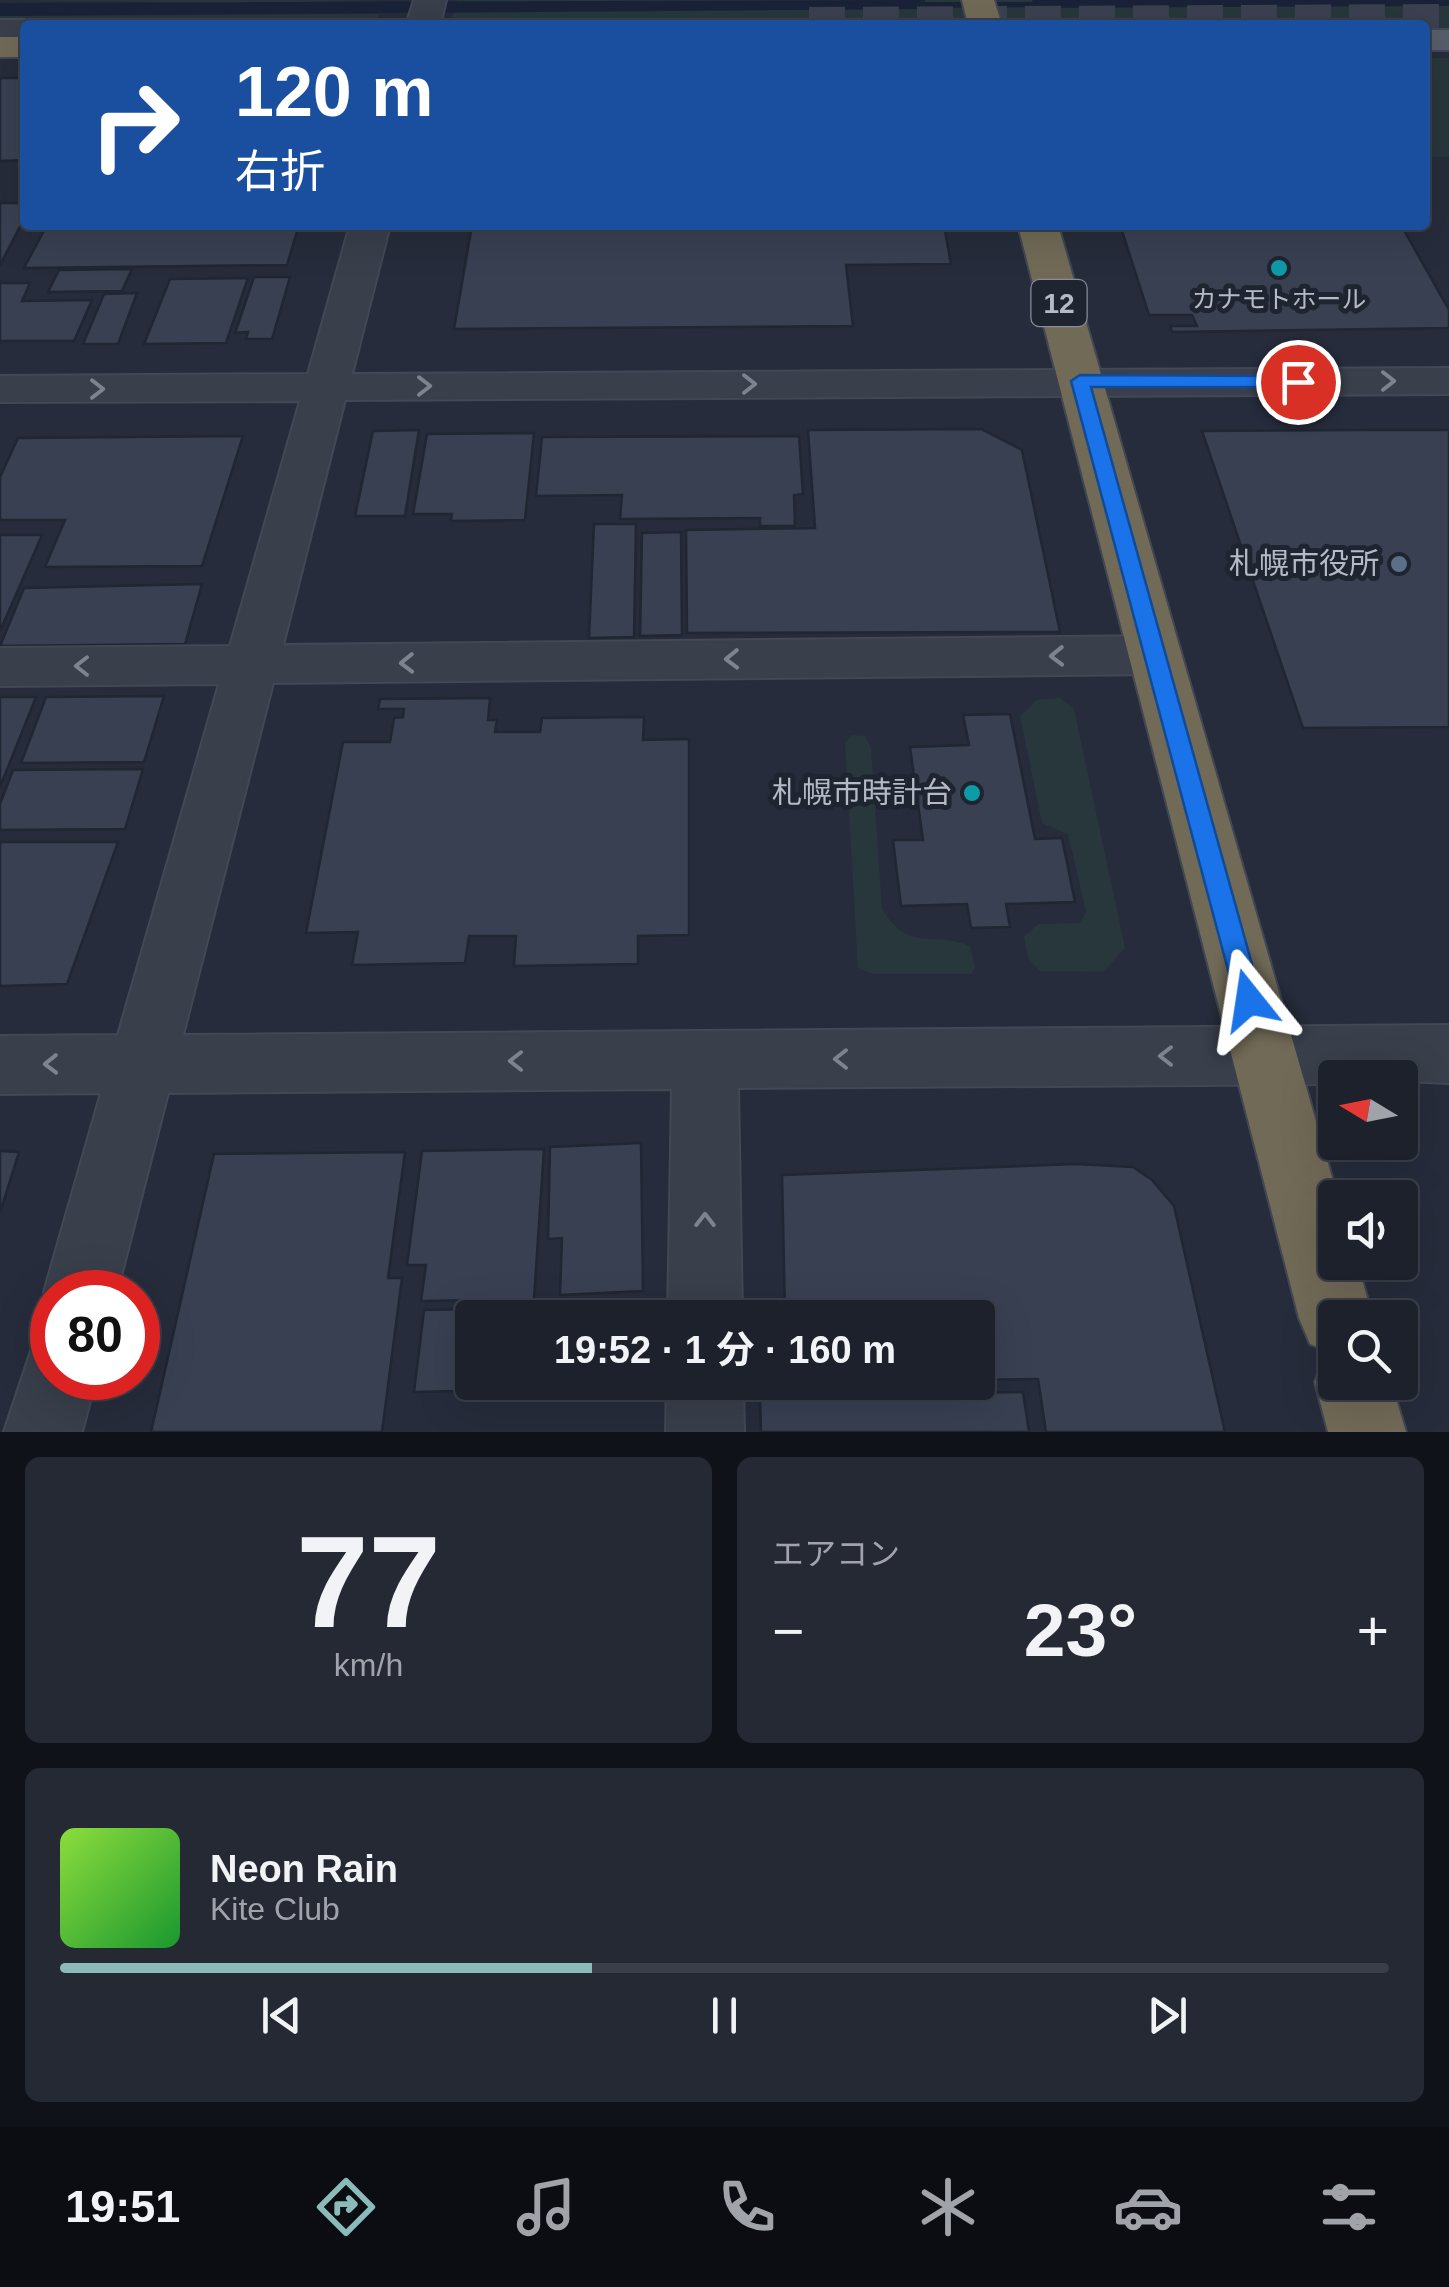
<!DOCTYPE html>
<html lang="ja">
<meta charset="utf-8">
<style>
:root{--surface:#1c212c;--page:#252934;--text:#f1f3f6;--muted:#a0a3a9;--line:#3a3e48;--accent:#8bbbb9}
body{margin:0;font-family:Helvetica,"Noto Sans JP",sans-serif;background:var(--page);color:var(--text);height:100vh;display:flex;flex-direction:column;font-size:38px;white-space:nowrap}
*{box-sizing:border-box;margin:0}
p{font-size:32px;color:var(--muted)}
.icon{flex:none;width:55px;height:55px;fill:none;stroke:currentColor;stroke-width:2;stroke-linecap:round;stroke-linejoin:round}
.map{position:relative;height:1432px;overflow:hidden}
.sheet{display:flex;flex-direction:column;gap:25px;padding:25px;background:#0f1218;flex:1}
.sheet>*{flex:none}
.top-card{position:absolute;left:20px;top:20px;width:1410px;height:210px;border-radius:10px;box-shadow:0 10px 40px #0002,0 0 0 2px var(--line);background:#1a4fa0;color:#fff;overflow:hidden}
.needle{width:65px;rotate:280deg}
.controls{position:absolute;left:1318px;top:1060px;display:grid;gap:20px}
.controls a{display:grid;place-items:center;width:100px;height:100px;border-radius:10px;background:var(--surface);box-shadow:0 10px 40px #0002,0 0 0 2px var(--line);font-size:50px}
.speed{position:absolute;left:30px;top:1270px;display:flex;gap:20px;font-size:50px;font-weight:700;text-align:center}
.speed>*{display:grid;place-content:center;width:130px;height:130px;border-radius:50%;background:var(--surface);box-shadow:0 10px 40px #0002,0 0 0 2px var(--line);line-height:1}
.speed .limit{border:15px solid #d22;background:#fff;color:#111}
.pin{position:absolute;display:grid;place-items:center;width:85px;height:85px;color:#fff;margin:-42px;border:5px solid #fff;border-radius:50%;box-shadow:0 2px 10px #0007}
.me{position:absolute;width:110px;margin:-55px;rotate:345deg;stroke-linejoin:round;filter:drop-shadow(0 0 8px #0008)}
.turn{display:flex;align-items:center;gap:35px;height:210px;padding:0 50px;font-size:45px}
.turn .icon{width:130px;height:130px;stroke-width:2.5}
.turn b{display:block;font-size:70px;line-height:85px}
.big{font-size:75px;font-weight:700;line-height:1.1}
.sheet .card{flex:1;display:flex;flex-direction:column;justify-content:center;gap:15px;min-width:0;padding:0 35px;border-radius:15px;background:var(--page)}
.sheet .dial{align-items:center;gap:0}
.dial b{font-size:130px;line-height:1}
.song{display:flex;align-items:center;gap:30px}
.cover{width:120px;height:120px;border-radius:15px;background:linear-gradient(135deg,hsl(90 70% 55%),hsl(130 70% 35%))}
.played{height:10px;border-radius:5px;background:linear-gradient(90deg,var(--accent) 40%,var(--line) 40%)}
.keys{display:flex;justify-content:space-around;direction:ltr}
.heat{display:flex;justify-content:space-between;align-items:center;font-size:55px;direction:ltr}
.sheet .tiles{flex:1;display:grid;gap:25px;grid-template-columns:1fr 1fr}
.card:last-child{grid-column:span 2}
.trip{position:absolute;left:455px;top:1300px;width:540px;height:100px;border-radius:10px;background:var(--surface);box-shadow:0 10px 40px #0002,0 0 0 2px var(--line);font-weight:700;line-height:100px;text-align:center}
.dock{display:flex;height:160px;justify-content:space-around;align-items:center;background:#0b0d12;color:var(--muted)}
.dock .icon{width:70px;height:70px}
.dock .on{color:var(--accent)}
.dock b{font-size:45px;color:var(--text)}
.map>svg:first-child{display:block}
</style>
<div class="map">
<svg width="1449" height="1432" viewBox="0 0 1449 1432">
<rect width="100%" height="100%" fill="#262c3b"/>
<!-- green -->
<path fill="#28373c" d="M 0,0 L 383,0 L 239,3 Z
M 457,0 L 1449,0 L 1449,31 L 1425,31 L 1425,25 L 450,25 Z
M 379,14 L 377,21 L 0,22 L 0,16 Z
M 1425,58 L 1449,58 L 1449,157 L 1425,157 Z
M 1060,698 L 1074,709 L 1125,948 L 1103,972 L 1040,971 L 1028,958 L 1024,937 L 1038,924 L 1080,923 L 1086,912 L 1068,834 L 1042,823 L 1020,716 L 1037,700 Z
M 851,735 L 865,736 L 871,748 L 882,909 C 910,954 932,930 970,946 L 975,968 L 971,974 L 873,974 L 858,968 L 845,743 Z"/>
<!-- water -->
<path fill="#1a2238" d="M 904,0 L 925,0 L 926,9 L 0,16 L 0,3 Z
M 1032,0 L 1449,0 L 1449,6 L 1035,8 Z"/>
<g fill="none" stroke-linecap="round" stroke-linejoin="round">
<!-- stream -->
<path fill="#1a2238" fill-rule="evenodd" d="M 1055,2 L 1059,5 L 1058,7 L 908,8 L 904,5 L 908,2 Z"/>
</g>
<!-- building -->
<path fill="#384052" stroke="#202632" stroke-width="2.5" d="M 0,78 L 25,78 L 25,160 L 0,161 Z
M 0,203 L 25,203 L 25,217 L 0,265 Z
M 47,225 L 299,225 L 287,265 L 24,268 Z
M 472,225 L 944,225 L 951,264 L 846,265 L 853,326 L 454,329 Z
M 1120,225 L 1401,225 L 1449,310 L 1449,328 L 1172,332 L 1170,326 L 1197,326 L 1192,315 L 1149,315 Z
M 132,269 L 122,291 L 48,292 L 59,270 Z
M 254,277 L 290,277 L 272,339 L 246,339 L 248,332 L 235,333 Z
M 248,278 L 226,343 L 144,344 L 170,279 Z
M 0,283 L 30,283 L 22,301 L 92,300 L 74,341 L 0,341 Z
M 137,293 L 118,344 L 83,344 L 104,294 Z
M 981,429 L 1022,450 L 1060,632 L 687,633 L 686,530 L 815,528 L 808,430 Z
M 419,430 L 405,516 L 355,516 L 373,431 Z
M 1363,430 L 1449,430 L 1449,727 L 1303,728 L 1202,431 Z
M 534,433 L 525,520 L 451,521 L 452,514 L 413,514 L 427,434 Z
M 243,436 L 202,566 L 45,567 L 65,520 L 0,520 L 0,477 L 18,438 Z
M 799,436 L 803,494 L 794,495 L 795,526 L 760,526 L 760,518 L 620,519 L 622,495 L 536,496 L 542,437 Z
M 594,524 L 636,524 L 634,637 L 589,638 Z
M 681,532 L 682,635 L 640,636 L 642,533 Z
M 0,535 L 42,535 L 0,631 Z
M 202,584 L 185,644 L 0,646 L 24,588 Z
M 164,696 L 144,762 L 21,763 L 46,697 Z
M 0,697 L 36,697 L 0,787 Z
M 490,698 L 488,720 L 497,720 L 495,732 L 540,732 L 542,718 L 644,717 L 643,740 L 689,739 L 689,935 L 638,936 L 638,964 L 514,966 L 516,936 L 469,936 L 465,963 L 352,965 L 358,932 L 306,933 L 343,742 L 390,742 L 394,718 L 403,717 L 404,709 L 378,709 L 380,699 Z
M 1010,714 L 1035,839 L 1062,838 L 1075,902 L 1006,904 L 1010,927 L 971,928 L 967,904 L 901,906 L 893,840 L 923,840 L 910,747 L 969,745 L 963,715 Z
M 143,769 L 125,829 L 0,830 L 0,804 L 13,770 Z
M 0,842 L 118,842 L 67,984 L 0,986 Z
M 641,1143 L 643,1291 L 560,1295 L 562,1238 L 548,1239 L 550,1147 Z
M 544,1149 L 534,1299 L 421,1301 L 426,1265 L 407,1265 L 422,1151 Z
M 0,1151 L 19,1152 L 0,1213 Z
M 405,1152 L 388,1278 L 402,1278 L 382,1432 L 151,1432 L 214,1154 Z
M 1075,1164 L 1133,1167 L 1152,1180 L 1174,1206 L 1225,1432 L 1046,1432 L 1038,1379 L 978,1380 L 978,1318 L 785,1315 L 782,1175 Z
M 646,1306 L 646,1318 L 472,1318 L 472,1382 L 645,1382 L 645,1387 L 414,1392 L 424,1310 Z
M 1023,1392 L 1029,1432 L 761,1432 L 760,1398 Z"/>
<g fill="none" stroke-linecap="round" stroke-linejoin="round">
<!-- minor-tunnel -->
<path stroke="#3b4150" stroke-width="36" stroke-dasharray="36 18" stroke-linecap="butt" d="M 809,25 L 1449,22"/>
<defs>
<path id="minor" d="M 414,0 L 446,0 L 440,25 L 406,25 Z
M 0,20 L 25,20 L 38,25 L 25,25 L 25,40 L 0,40 Z
M 350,225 L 390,225 L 352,374 L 1449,368 L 1449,394 L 345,400 L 283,645 L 1154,636 L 1173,642 L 1181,655 L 1173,668 L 1154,674 L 273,683 L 183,1035 L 1449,1025 L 1449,1083 L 1335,1078 L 1335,1084 L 738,1088 L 742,1318 L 668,1318 L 672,1089 L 168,1093 L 117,1292 L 52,1292 L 52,1311 L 44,1292 L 101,1093 L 0,1094 L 0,1036 L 118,1035 L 219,684 L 0,686 L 0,648 L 230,646 L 300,401 L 0,402 L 0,376 L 308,374 Z
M 52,1342 L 52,1378 L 96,1378 L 82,1432 L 4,1432 L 31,1351 Z
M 667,1382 L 743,1382 L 744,1432 L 666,1432 Z"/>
<path id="major" d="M 1425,30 L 1449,30 L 1449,50 L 1425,50 Z"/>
<path id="highway" d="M 962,0 L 994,0 L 1002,25 L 968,25 Z
M 0,37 L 25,37 L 25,57 L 0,57 Z
M 1018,225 L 1058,225 L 1338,1198 L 1335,1198 L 1335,1262 L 1357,1262 L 1373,1318 L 1335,1318 L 1335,1382 L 1391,1382 L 1406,1432 L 1328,1432 L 1315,1382 L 1326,1355 L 1332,1353 L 1310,1344 L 1299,1318 Z"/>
</defs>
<!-- minor casing -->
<use href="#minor" stroke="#424854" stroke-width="4"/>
<!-- major casing -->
<use href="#major" stroke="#424854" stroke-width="4"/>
<!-- highway casing -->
<use href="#highway" stroke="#414753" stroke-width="4"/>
<!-- minor -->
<use href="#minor" fill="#393f4b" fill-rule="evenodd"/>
<!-- major -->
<use href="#major" fill="#575d6b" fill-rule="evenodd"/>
<!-- highway -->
<use href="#highway" fill="#716a57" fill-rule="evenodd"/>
</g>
<!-- one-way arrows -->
<defs><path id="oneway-chevron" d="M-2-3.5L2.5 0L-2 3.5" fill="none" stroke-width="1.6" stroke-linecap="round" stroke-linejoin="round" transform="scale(2.5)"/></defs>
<g stroke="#7d838f">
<use href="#oneway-chevron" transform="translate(1388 381)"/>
<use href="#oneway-chevron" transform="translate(749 384)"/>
<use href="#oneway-chevron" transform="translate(424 386)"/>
<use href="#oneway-chevron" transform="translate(97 389)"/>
<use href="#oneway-chevron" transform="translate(1057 656) rotate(179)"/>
<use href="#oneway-chevron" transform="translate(732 659) rotate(179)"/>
<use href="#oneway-chevron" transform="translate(407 663) rotate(179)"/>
<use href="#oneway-chevron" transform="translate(82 666) rotate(180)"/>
<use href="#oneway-chevron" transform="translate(1166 1056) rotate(180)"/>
<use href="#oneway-chevron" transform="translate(841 1059) rotate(180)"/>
<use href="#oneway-chevron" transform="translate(516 1061) rotate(180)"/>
<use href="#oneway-chevron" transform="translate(51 1064) rotate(179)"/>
<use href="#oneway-chevron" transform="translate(705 1220) rotate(-90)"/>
</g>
<!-- route -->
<path fill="#1a73e8" stroke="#114b97" stroke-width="2.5" d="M 1080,375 L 1298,376 L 1308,382 L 1298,387 L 1091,387 L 1262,1000 L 1259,1007 L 1249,1011 L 1240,1007 L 1236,1000 L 1071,381 Z"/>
<!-- markers -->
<g fill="#0f9aa8" stroke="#1e2430" stroke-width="4">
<circle cx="1279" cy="268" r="10"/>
<circle cx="972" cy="793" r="10"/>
</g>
<circle fill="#5c6f8a" stroke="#1e2430" stroke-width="4" cx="1399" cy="564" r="10"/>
<g text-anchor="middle" stroke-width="10" stroke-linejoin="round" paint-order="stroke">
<!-- far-poi labels -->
<g font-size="25" fill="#b5bac7" stroke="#1e2430">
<text x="1279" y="308">カナモトホール</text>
</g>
<!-- shield labels -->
<rect fill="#1e2430" stroke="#888d9a" stroke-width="2.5" x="1031.5" y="280" width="55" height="46" rx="8"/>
<g font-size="28" font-weight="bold" fill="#b5bac7">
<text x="1059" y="313">12</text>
</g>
<!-- poi labels -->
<g font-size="30" fill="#b5bac7" stroke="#1e2430" text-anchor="end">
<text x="1379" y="574">札幌市役所</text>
<text x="952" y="803">札幌市時計台</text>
</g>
</g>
</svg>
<div class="controls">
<a><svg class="needle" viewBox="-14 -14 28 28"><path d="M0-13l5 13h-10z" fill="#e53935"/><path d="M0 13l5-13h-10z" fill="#a0a3a9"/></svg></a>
<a><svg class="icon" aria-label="sound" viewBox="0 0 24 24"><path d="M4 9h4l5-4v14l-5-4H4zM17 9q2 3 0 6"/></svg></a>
<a><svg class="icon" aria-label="search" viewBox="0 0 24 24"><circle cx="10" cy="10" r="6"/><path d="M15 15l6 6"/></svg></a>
</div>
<div class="speed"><div class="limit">80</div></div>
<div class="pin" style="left:1298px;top:382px;background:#d93025"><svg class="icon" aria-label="arrive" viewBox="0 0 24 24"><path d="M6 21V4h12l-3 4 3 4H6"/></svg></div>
<svg class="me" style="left:1249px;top:1000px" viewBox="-20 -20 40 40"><path d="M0-17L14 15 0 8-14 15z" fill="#1a73e8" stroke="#fff" stroke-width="4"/></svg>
<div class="trip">19:52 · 1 分 · 160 m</div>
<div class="top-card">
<div class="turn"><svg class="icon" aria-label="right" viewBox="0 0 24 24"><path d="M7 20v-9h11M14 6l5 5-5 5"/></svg><div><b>120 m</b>右折</div></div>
</div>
</div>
<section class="sheet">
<div class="tiles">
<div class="card dial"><b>77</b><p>km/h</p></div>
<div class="card"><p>エアコン</p>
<div class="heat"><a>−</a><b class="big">23°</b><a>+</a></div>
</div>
<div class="card">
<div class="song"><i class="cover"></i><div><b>Neon Rain</b><p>Kite Club</p></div></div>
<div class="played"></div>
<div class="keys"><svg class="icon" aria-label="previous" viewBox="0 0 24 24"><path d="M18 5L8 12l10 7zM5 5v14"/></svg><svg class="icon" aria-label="pause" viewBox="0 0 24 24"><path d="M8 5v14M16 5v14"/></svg><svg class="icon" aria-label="next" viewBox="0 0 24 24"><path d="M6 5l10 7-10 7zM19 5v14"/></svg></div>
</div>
</div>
</section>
<nav class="dock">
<b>19:51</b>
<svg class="icon on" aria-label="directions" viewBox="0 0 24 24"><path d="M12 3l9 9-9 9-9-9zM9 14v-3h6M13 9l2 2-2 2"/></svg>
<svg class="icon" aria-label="music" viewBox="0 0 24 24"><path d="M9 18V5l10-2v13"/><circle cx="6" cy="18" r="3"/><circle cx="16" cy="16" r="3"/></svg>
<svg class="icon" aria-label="phone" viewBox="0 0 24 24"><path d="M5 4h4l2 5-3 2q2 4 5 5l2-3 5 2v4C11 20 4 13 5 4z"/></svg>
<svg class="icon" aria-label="climate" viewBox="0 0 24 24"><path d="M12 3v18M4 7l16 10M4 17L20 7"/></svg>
<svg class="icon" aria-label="car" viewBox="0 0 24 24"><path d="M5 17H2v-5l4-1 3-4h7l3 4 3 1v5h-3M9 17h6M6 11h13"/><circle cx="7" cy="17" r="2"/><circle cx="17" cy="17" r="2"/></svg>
<svg class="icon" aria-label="filters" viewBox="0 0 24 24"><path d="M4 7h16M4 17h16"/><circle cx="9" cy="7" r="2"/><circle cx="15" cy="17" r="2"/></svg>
</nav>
